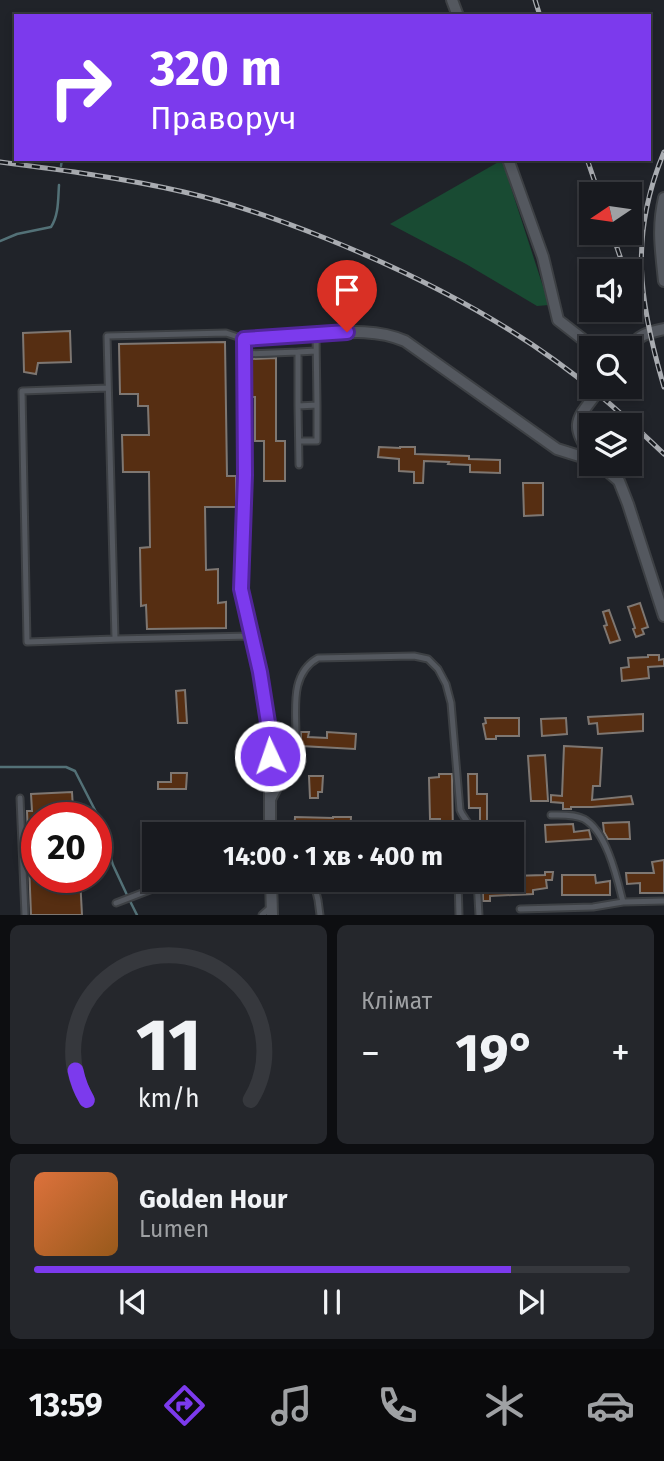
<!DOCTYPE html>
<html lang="uk">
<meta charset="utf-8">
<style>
:root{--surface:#181a1f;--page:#25272c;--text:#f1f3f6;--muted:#9fa1a4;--line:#36383d;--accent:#7c3aed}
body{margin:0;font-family:"Fira Sans",sans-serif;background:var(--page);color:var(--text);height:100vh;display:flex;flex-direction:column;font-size:26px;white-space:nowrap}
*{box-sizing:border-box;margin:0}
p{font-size:23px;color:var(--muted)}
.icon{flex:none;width:38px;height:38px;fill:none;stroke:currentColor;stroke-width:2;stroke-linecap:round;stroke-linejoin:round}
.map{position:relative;height:915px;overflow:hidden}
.sheet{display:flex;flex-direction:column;gap:10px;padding:10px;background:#0d0e11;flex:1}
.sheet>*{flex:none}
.banner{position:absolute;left:14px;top:14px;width:637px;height:147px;border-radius:0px;box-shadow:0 4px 10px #0003,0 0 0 2px var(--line);background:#7c3aed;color:#fff;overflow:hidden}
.needle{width:46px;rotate:257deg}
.buttons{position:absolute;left:579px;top:182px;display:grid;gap:14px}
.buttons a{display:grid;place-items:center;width:63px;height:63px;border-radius:0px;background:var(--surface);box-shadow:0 4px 10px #0003,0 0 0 2px var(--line);font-size:35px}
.speed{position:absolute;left:21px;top:802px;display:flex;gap:14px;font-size:35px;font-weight:700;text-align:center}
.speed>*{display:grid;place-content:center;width:91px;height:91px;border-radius:50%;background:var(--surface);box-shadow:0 4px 10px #0003,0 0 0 2px var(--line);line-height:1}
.speed .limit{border:10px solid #d22;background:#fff;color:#111}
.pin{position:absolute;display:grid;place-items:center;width:60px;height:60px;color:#fff;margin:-72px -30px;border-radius:50% 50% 50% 0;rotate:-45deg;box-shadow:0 0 7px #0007}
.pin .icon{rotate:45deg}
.me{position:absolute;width:77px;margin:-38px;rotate:357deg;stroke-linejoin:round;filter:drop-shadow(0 0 5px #0008)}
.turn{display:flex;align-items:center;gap:24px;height:147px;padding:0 21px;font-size:32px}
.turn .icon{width:91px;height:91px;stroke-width:2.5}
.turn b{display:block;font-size:49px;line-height:60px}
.big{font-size:52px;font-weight:700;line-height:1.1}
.sheet .widget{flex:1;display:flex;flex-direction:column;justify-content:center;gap:10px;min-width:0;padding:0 24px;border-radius:10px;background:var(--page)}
.sheet .dial{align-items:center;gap:0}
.dial svg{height:182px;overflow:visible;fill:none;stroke:var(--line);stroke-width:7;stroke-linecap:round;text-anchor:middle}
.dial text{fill:var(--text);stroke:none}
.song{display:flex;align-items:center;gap:21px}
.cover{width:84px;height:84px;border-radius:10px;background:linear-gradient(135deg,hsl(20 70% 55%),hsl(30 70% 35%))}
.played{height:7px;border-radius:4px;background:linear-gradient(90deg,var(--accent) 80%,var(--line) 80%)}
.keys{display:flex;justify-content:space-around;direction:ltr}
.heat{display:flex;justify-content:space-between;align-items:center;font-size:38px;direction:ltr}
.sheet .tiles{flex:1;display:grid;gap:10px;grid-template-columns:1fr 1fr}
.widget:last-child{grid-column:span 2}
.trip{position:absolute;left:142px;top:822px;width:382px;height:70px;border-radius:0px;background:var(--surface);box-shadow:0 4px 10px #0003,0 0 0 2px var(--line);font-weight:700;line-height:70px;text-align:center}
.dock{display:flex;height:112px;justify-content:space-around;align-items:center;background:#0a0a0c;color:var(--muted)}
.dock .icon{width:49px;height:49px}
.dock .selected{color:var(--accent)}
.dock b{font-size:32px;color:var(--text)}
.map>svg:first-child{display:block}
</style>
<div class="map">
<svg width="664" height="915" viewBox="0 0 664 915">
<rect width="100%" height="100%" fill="#202329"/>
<!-- green -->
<path fill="#194b33" d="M 502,160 L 549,305 L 537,306 L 466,264 L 390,224 Z"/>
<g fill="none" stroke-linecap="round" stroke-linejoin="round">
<!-- stream -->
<path stroke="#537177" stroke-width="2.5" d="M 61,166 L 62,159
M 0,241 L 17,234 L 51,227 C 59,215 58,198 59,185
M 0,767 L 66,767 L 75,771 L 98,816 L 113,865 L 127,895
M 130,901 L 137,915"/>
</g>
<!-- building -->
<path fill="#562e12" stroke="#7e7772" stroke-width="2" d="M 70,331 L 71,362 L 38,363 L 36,374 L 24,372 L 23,333 Z
M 225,342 L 227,476 L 236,476 L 236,507 L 205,507 L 206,570 L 218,569 L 218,603 L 226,602 L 226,628 L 147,629 L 146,605 L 141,606 L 140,548 L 150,547 L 149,472 L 123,472 L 122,435 L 149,435 L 148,406 L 138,406 L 138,394 L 120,394 L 119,344 Z
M 276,358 L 276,441 L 285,441 L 285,481 L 264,481 L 264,441 L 255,441 L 255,397 L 252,397 L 252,359 Z
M 379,447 L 400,448 L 400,447 L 415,447 L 415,454 L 469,456 L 469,459 L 500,460 L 500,473 L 470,472 L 470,465 L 448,464 L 449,462 L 424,461 L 423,483 L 414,483 L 414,472 L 399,471 L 399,459 L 378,457 Z
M 523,483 L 543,483 L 543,515 L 524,516 Z
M 640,603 L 648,627 L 642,629 L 644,634 L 636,637 L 633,629 L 635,628 L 628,607 Z
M 609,610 L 620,640 L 610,643 L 604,626 L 607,625 L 603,612 Z
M 648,655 L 659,655 L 659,660 L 664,659 L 664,666 L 648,667 L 649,678 L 622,681 L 621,668 L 629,667 L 628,658 L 648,657 Z
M 185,690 L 187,723 L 178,723 L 176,691 Z
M 643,714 L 643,731 L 598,734 L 597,723 L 589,724 L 588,717 Z
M 485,718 L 519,718 L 519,736 L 496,736 L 496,739 L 486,739 L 483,724 L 486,723 Z
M 566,718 L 567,734 L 542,736 L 541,719 Z
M 301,732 L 309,732 L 308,737 L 327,738 L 327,732 L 356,734 L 355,749 L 301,746 Z
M 564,746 L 602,748 L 600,786 L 593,786 L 592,800 L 631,796 L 633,804 L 592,807 L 571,807 L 571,809 L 563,809 L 563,803 L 551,802 L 551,795 L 562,796 Z
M 545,755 L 548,801 L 531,801 L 528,756 Z
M 171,773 L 187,773 L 186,789 L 158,789 L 158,782 L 171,782 Z
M 439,774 L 452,774 L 453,835 L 442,834 L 442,826 L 440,826 L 440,819 L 430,819 L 429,778 L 439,777 Z
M 468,774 L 477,774 L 477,794 L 487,794 L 487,835 L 480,835 L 480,808 L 469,808 Z
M 309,776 L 323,776 L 322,792 L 318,792 L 318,798 L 310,798 Z
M 72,792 L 73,809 L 77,809 L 78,817 L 37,817 L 37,877 L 80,877 L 82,915 L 31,915 L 27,811 L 32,811 L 31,794 Z
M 295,817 L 333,818 L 333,817 L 351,817 L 350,835 L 294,834 Z
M 629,822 L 630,839 L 608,839 L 604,832 L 603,823 Z
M 573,824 L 574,832 L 589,830 L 591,839 L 546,842 L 545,825 Z
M 664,860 L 664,893 L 640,893 L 640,883 L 627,884 L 626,873 L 654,873 L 652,862 Z
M 545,872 L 553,872 L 552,880 L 546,880 L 547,888 L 533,890 L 533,894 L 490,896 L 490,901 L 483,901 L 483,885 L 500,884 L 500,880 L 511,880 L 511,876 L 545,875 Z
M 562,875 L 595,875 L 596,883 L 610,881 L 610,895 L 562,895 Z"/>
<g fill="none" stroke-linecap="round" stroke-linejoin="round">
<defs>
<path id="service" d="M 316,335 L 317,405
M 244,339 L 226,333 L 107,336 L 115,639 L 251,636
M 244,354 L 298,352
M 108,388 L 22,391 L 27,642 L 115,639
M 298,406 L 298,352 L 316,351
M 299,441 L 317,441 L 317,405 L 298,406 L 299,465
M 270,755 L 269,728 L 260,672 L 241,589 L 245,475 L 244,339 L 304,335
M 20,798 L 25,915
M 273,799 C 278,788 292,766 295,755 C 300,723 284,677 318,658 L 414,656 L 428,659 L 438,669 L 446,684 L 451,703 L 460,810 C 464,820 471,823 474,835
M 551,815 C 561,815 574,814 584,819 C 607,832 617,878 623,902
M 254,880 L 271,880
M 313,880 L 318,900 L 320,915
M 458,880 L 459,915
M 477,880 L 479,915
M 116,903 L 176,880
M 520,909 L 593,907 L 623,902 L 664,901
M 262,915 L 270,908"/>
<path id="minor" d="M 452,0 L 458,16
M 508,159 L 543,257 L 558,320 L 594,348
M 664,198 C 657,228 661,251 664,281
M 304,335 C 339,333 373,327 405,341 L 557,449 L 592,460
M 629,348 C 640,334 647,333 664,329
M 592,456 C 566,422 580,417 601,387
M 599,464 L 619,481 L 628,504 L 664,616
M 270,756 L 270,835
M 271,880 L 272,915"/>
</defs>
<!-- service casing -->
<use href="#service" stroke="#3d4044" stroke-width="9"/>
<!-- minor casing -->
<use href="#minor" stroke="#3d4044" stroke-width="14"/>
<!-- service -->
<use href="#service" stroke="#54585f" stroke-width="5"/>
<!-- minor -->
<use href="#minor" stroke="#54585f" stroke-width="10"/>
<defs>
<path id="rail" d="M 535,0 L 540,16
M 587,159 L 599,194
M 0,162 C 62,170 123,178 184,192 C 232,203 280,220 325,238 C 422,277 517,326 597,393 C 620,412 642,433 664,454
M 612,233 L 625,271
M 630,287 L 638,312
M 664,387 C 639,302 629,236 664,152"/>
</defs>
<!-- rail casing -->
<use href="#rail" stroke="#a9acb1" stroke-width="5"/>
<!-- rail -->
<use href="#rail" stroke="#171a1f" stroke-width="2.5" stroke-dasharray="8" stroke-linecap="butt"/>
</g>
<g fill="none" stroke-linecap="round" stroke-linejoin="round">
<defs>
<path id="route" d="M 270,756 L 269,729 L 260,672 L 241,589 L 245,475 L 244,339 L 347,332"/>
</defs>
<!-- route casing -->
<use href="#route" stroke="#51269a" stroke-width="18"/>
<!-- route -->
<use href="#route" stroke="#7c3aed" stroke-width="12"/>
</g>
</svg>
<div class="buttons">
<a><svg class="needle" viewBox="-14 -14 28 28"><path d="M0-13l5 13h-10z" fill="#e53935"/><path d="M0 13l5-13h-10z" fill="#9fa1a4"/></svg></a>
<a><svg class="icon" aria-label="sound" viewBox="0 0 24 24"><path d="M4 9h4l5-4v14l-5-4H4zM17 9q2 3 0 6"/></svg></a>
<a><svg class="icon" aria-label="search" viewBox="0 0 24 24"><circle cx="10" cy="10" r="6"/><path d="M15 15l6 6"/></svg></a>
<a><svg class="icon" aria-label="layers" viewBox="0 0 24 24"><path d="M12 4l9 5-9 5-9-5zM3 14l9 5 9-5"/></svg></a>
</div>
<div class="speed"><div class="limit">20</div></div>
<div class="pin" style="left:347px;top:332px;background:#d93025"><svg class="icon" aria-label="arrive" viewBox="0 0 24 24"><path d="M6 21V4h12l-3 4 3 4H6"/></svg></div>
<svg class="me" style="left:270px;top:756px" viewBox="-20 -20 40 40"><circle r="17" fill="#7c3aed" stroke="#fff" stroke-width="3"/><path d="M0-11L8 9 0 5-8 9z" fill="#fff"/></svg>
<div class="trip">14:00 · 1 хв · 400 m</div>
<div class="banner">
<div class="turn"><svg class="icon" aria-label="right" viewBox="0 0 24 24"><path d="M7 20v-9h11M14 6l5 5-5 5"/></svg><div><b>320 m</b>Праворуч</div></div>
</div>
</div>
<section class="sheet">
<div class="tiles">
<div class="widget dial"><svg viewBox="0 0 100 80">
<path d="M14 69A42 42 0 1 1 86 69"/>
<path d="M14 69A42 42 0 0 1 9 56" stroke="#7c3aed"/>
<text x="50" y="56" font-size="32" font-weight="700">11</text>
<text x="50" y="72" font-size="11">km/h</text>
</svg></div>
<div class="widget"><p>Клімат</p>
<div class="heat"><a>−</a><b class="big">19°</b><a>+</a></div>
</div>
<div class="widget">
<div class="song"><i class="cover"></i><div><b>Golden Hour</b><p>Lumen</p></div></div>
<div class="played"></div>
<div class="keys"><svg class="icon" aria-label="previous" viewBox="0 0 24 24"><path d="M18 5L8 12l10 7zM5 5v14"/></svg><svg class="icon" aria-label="pause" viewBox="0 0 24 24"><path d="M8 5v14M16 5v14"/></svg><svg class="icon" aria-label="next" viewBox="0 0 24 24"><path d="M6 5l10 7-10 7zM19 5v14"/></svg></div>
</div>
</div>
</section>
<nav class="dock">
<b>13:59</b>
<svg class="icon selected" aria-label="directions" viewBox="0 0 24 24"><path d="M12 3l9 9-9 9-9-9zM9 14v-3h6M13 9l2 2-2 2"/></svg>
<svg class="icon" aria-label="music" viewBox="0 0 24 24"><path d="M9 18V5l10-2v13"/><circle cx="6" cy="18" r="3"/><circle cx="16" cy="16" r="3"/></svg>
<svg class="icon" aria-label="phone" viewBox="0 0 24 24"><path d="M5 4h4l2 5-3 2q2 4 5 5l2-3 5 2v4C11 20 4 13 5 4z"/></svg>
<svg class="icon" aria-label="climate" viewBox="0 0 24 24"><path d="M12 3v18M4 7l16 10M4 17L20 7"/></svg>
<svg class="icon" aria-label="car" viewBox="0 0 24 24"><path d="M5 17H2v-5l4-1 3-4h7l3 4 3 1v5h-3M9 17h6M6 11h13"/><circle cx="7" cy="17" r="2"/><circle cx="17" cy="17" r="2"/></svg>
</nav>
